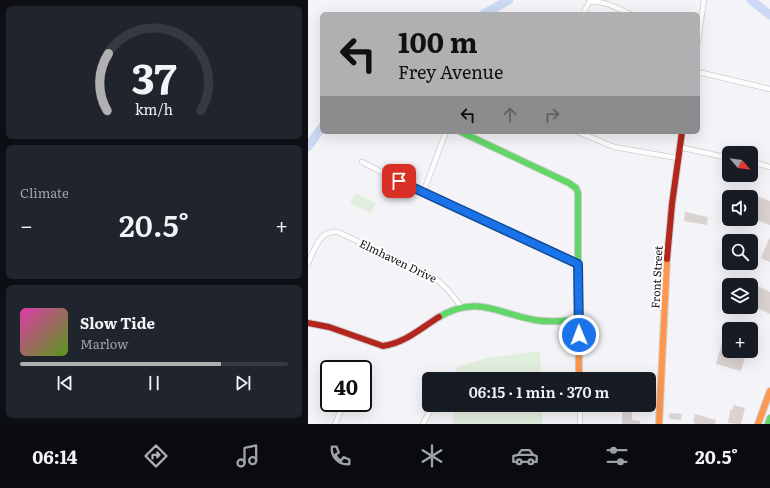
<!DOCTYPE html>
<meta charset="utf-8">
<style>
:root{--surface:#171b24;--page:#20242c;--text:#f1f3f6;--muted:#9ea1a6;--line:#363941;--accent:#b0b0b3}
body{margin:0;font-family:Literata,serif;background:var(--page);color:var(--text);height:100vh;display:flex;flex-direction:column;font-size:15px;white-space:nowrap}
*{box-sizing:border-box;margin:0}
p{font-size:13px;color:var(--muted)}
.icon{flex:none;width:22px;height:22px;fill:none;stroke:currentColor;stroke-width:2;stroke-linecap:round;stroke-linejoin:round}
.map{position:relative;flex:1;overflow:hidden}
.sheet{display:flex;flex-direction:column;gap:6px;padding:6px;background:#0d0f14;width:308px}
.sheet>*{flex:none}
.hud{position:absolute;left:12px;top:12px;width:380px;height:122px;border-radius:6px;box-shadow:0 4px 16px #0002;background:#b0b0b3;color:#111;overflow:hidden}
.needle{width:26px;rotate:119deg}
.fabs{position:absolute;left:414px;top:146px;display:grid;gap:8px}
.fabs a{display:grid;place-items:center;width:36px;height:36px;border-radius:6px;background:var(--surface);box-shadow:0 4px 16px #0002;font-size:20px}
.speed{position:absolute;left:12px;top:360px;display:flex;gap:8px;font-size:20px;font-weight:700;text-align:center}
.speed>*{display:grid;place-content:center;width:52px;height:52px;border-radius:50%;background:var(--surface);box-shadow:0 4px 16px #0002;line-height:1}
.speed .limit{border:2px solid #111;border-radius:6px;background:#fff;color:#111}
.pin{position:absolute;display:grid;place-items:center;width:34px;height:34px;color:#fff;margin:-17px;border-radius:8px;box-shadow:0 2px 6px #0006}
.me{position:absolute;width:44px;margin:-22px;rotate:359deg;stroke-linejoin:round;filter:drop-shadow(0 0 3px #0008)}
.turn{display:flex;align-items:center;gap:14px;height:84px;padding:0 12px;font-size:18px}
.turn .icon{width:52px;height:52px;stroke-width:2.5}
.turn b{display:block;font-size:28px;line-height:34px}
.lanes{display:flex;align-items:center;height:38px;padding:0 12px;background:#0003;justify-content:center;gap:20px;direction:ltr}
.lanes .off{opacity:.35}
.big{font-size:30px;font-weight:600;line-height:1.1}
.sheet .widget{flex:1;display:flex;flex-direction:column;justify-content:center;gap:6px;min-width:0;padding:0 14px;border-radius:6px;background:var(--page)}
.sheet .dial{align-items:center;gap:0}
.dial svg{height:104px;overflow:visible;fill:none;stroke:var(--line);stroke-width:7;stroke-linecap:round;text-anchor:middle}
.dial text{fill:var(--text);stroke:none}
.song{display:flex;align-items:center;gap:12px}
.cover{width:48px;height:48px;border-radius:6px;background:linear-gradient(135deg,hsl(320 70% 55%),hsl(90 70% 35%))}
.played{height:4px;border-radius:2px;background:linear-gradient(90deg,var(--accent) 75%,var(--line) 75%)}
.keys{display:flex;justify-content:space-around;direction:ltr}
.heat{display:flex;justify-content:space-between;align-items:center;font-size:22px;direction:ltr}
.trip{position:absolute;left:114px;top:372px;width:234px;height:40px;border-radius:6px;background:var(--surface);box-shadow:0 4px 16px #0002;font-weight:600;line-height:40px;text-align:center}
.tabs{display:flex;height:64px;justify-content:space-around;align-items:center;background:#090b0e;color:var(--muted)}
.tabs .icon{width:28px;height:28px}
.tabs .active{color:var(--accent)}
.tabs b{font-size:18px;color:var(--text)}
main{display:flex;flex:1;min-height:0}
.map>svg:first-child{display:block}
</style>
<main>
<section class="sheet">
<div class="widget dial"><svg viewBox="0 0 100 80">
<path d="M14 69A42 42 0 1 1 86 69"/>
<path d="M14 69A42 42 0 0 1 15 25" stroke="#b0b0b3"/>
<text x="50" y="56" font-size="32" font-weight="700">37</text>
<text x="50" y="72" font-size="11">km/h</text>
</svg></div>
<div class="widget"><p>Climate</p>
<div class="heat"><a>−</a><b class="big">20.5°</b><a>+</a></div>
</div>
<div class="widget">
<div class="song"><i class="cover"></i><div><b>Slow Tide</b><p>Marlow</p></div></div>
<div class="played"></div>
<div class="keys"><svg class="icon" aria-label="previous" viewBox="0 0 24 24"><path d="M18 5L8 12l10 7zM5 5v14"/></svg><svg class="icon" aria-label="pause" viewBox="0 0 24 24"><path d="M8 5v14M16 5v14"/></svg><svg class="icon" aria-label="next" viewBox="0 0 24 24"><path d="M6 5l10 7-10 7zM19 5v14"/></svg></div>
</div>
</section>
<div class="map">
<svg width="462" height="424" viewBox="0 0 462 424">
<rect width="100%" height="100%" fill="#f4f3f7"/>
<!-- green -->
<path fill="#e2eedd" d="M 47,193 L 68,203 L 63,213 L 42,203 Z
M 232,351 L 233,379 L 147,379 L 148,367 L 178,358 Z
M 146,405 L 234,405 L 234,424 L 145,424 Z"/>
<g fill="none" stroke-linecap="round" stroke-linejoin="round">
<!-- river -->
<path stroke="#cbd9f4" stroke-width="9" d="M 443,0 L 462,15
M 176,14 L 201,0
M 0,147 L 14,127"/>
</g>
<!-- building -->
<path fill="#dbd2d2" d="M 439,192 L 462,201 L 462,225 L 443,218 L 443,197 L 437,197 Z
M 377,212 L 400,217 L 399,225 L 376,221 Z
M 462,237 L 462,262 L 453,258 Z
M 433,280 L 443,284 L 444,281 L 448,283 L 448,285 L 462,292 L 462,314 L 443,305 L 443,285 L 430,285 Z
M 415,339 L 418,340 L 417,344 L 421,345 L 421,351 L 439,351 L 433,371 L 408,364 Z
M 426,405 L 437,408 L 433,424 L 420,423 L 422,410 L 424,410 Z
M 314,408 L 324,408 L 324,420 L 332,421 L 332,424 L 314,424 Z
M 361,413 L 374,414 L 373,420 L 361,419 Z
M 387,414 L 408,420 L 407,424 L 386,424 L 387,422 L 385,422 Z"/>
<g fill="none" stroke-linecap="round" stroke-linejoin="round">
<defs>
<path id="street" d="M 275,14 L 281,2 C 294,0 310,8 322,14
M 390,41 L 396,0
M 390,72 L 462,89
M 270,132 L 306,147 L 369,158
M 371,147 L 421,158
M 54,162 L 115,193 L 270,264
M 443,162 L 462,167
M 115,193 L 138,132
M 0,263 C 7,249 11,230 30,232 L 125,277 C 137,285 145,295 153,307
M 272,405 L 272,424
M 27,424 L 36,403
M 115,424 L 125,405"/>
<path id="fast" d="M 153,132 L 261,183 L 268,188 L 270,193 L 270,267
M 131,317 C 170,294 190,314 227,320 C 242,323 257,320 271,320
M 460,424 L 462,418"/>
<path id="slow" d="M 270,267 L 271,379
M 351,424 L 359,259
M 450,424 L 462,391"/>
<path id="jam" d="M 359,259 L 364,204 L 374,132
M 0,323 L 21,327 L 75,346 C 97,343 113,328 131,317"/>
</defs>
<!-- street casing -->
<use href="#street" stroke="#cfced0" stroke-width="6"/>
<!-- fast casing -->
<use href="#fast" stroke="#cfced0" stroke-width="8"/>
<!-- slow casing -->
<use href="#slow" stroke="#cfced0" stroke-width="8"/>
<!-- jam casing -->
<use href="#jam" stroke="#cfced0" stroke-width="8"/>
<!-- street -->
<use href="#street" stroke="#fdfdfe" stroke-width="4.5"/>
<!-- fast -->
<use href="#fast" stroke="#63d668" stroke-width="6"/>
<!-- slow -->
<use href="#slow" stroke="#ff974d" stroke-width="6"/>
<!-- jam -->
<use href="#jam" stroke="#b3261e" stroke-width="6"/>
</g>
<g fill="none" stroke-linecap="round" stroke-linejoin="round">
<defs>
<path id="route" d="M 91,181 L 270,264 L 271,335"/>
</defs>
<!-- route casing -->
<use href="#route" stroke="#114b97" stroke-width="10"/>
<!-- route -->
<use href="#route" stroke="#1a73e8" stroke-width="7"/>
</g>
<g text-anchor="middle" stroke-width="4" stroke-linejoin="round" paint-order="stroke">
<!-- street labels -->
<g font-size="11" fill="#111012" stroke="#fff">
<text transform="translate(90 261) rotate(26)" y="4">Elmhaven Drive</text>
<text transform="translate(349 277) rotate(-87)" y="4">Front Street</text>
</g>
</g>
</svg>
<div class="fabs">
<a><svg class="needle" viewBox="-14 -14 28 28"><path d="M0-13l5 13h-10z" fill="#e53935"/><path d="M0 13l5-13h-10z" fill="#9ea1a6"/></svg></a>
<a><svg class="icon" aria-label="sound" viewBox="0 0 24 24"><path d="M4 9h4l5-4v14l-5-4H4zM17 9q2 3 0 6"/></svg></a>
<a><svg class="icon" aria-label="search" viewBox="0 0 24 24"><circle cx="10" cy="10" r="6"/><path d="M15 15l6 6"/></svg></a>
<a><svg class="icon" aria-label="layers" viewBox="0 0 24 24"><path d="M12 4l9 5-9 5-9-5zM3 14l9 5 9-5"/></svg></a>
<a>+</a>
</div>
<div class="speed"><div class="limit">40</div></div>
<div class="pin" style="left:91px;top:181px;background:#d93025"><svg class="icon" aria-label="arrive" viewBox="0 0 24 24"><path d="M6 21V4h12l-3 4 3 4H6"/></svg></div>
<svg class="me" style="left:271px;top:335px" viewBox="-20 -20 40 40"><circle r="17" fill="#1a73e8" stroke="#fff" stroke-width="3"/><path d="M0-11L8 9 0 5-8 9z" fill="#fff"/></svg>
<div class="trip">06:15 · 1 min · 370 m</div>
<div class="hud">
<div class="turn"><svg class="icon" aria-label="left" viewBox="0 0 24 24"><path d="M17 20v-9H6M10 6l-5 5 5 5"/></svg><div><b>100 m</b>Frey Avenue</div></div>
<div class="lanes"><svg class="icon" aria-label="left" viewBox="0 0 24 24"><path d="M17 20v-9H6M10 6l-5 5 5 5"/></svg><svg class="icon off" aria-label="ahead" viewBox="0 0 24 24"><path d="M12 20V5M6 11l6-6 6 6"/></svg><svg class="icon off" aria-label="right" viewBox="0 0 24 24"><path d="M7 20v-9h11M14 6l5 5-5 5"/></svg></div>
</div>
</div>
</main>
<nav class="tabs">
<b>06:14</b>
<svg class="icon active" aria-label="directions" viewBox="0 0 24 24"><path d="M12 3l9 9-9 9-9-9zM9 14v-3h6M13 9l2 2-2 2"/></svg>
<svg class="icon" aria-label="music" viewBox="0 0 24 24"><path d="M9 18V5l10-2v13"/><circle cx="6" cy="18" r="3"/><circle cx="16" cy="16" r="3"/></svg>
<svg class="icon" aria-label="phone" viewBox="0 0 24 24"><path d="M5 4h4l2 5-3 2q2 4 5 5l2-3 5 2v4C11 20 4 13 5 4z"/></svg>
<svg class="icon" aria-label="climate" viewBox="0 0 24 24"><path d="M12 3v18M4 7l16 10M4 17L20 7"/></svg>
<svg class="icon" aria-label="car" viewBox="0 0 24 24"><path d="M5 17H2v-5l4-1 3-4h7l3 4 3 1v5h-3M9 17h6M6 11h13"/><circle cx="7" cy="17" r="2"/><circle cx="17" cy="17" r="2"/></svg>
<svg class="icon" aria-label="filters" viewBox="0 0 24 24"><path d="M4 7h16M4 17h16"/><circle cx="9" cy="7" r="2"/><circle cx="15" cy="17" r="2"/></svg>
<b>20.5°</b>
</nav>
